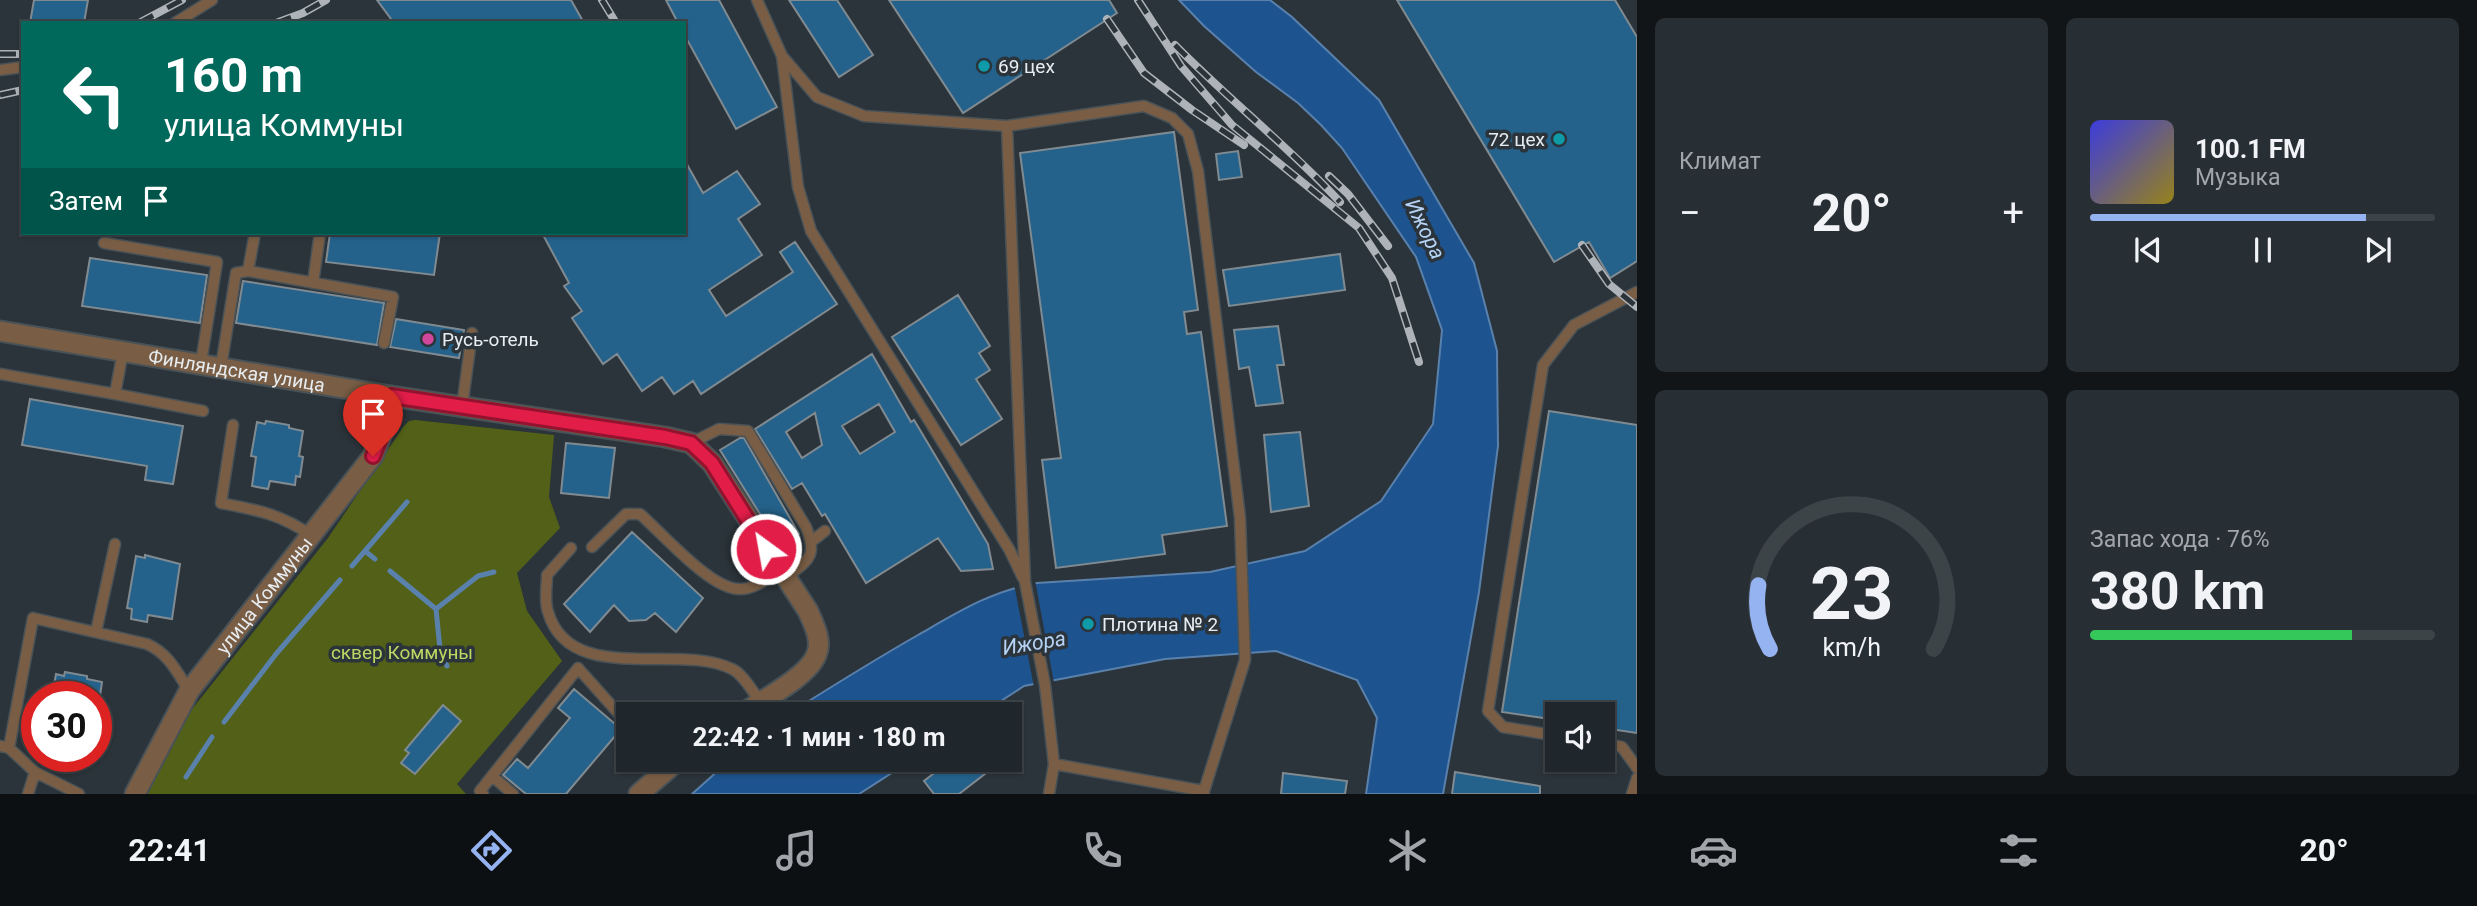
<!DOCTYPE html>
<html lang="ru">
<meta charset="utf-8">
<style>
:root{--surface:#20272c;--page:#282f34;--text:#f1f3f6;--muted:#a2a5a9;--line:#3d4448;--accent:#95b2f1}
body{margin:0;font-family:Roboto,sans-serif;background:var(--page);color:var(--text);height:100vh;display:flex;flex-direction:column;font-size:26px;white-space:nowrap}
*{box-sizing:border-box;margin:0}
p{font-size:23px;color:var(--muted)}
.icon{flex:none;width:38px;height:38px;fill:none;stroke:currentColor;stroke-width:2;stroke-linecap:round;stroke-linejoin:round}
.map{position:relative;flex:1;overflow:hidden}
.side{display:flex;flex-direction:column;gap:18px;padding:18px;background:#121518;width:840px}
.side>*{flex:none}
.hud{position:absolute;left:21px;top:21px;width:665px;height:214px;border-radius:0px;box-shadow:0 2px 5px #0004,0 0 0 2px var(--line);background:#00695c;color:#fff;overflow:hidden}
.tools{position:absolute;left:1545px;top:702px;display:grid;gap:14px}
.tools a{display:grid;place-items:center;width:70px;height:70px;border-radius:0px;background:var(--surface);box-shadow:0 2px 5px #0004,0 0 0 2px var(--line);font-size:35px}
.speed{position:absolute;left:21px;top:681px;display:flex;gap:14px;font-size:35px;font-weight:700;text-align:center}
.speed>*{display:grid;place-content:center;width:91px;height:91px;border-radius:50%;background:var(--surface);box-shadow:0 2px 5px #0004,0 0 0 2px var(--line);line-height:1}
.speed .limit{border:10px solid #d22;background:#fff;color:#111}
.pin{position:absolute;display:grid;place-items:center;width:60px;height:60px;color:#fff;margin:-72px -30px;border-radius:50% 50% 50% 0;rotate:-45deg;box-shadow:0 0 7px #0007}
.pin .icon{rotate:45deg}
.me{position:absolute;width:77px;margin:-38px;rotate:328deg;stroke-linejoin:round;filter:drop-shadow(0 0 5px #0008)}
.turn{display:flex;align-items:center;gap:24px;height:147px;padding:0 28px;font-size:32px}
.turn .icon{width:91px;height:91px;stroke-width:2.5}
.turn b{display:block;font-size:49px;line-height:60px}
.then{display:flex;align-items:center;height:66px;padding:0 28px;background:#0003;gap:14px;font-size:26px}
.big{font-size:52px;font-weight:700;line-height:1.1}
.side .widget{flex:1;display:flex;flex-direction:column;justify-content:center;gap:10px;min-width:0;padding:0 24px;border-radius:10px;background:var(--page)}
.side .dial{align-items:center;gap:0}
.dial svg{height:182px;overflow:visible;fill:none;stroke:var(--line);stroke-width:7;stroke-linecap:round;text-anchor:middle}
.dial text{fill:var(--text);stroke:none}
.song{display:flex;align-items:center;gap:21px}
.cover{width:84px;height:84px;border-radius:10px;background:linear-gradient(135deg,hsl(240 70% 55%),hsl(50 70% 35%))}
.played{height:7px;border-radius:4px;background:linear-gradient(90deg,var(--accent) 80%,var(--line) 80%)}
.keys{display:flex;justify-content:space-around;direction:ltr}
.heat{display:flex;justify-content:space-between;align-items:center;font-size:38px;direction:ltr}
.charge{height:10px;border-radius:5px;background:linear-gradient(90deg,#34c759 76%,var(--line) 0)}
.side .tiles{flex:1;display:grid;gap:18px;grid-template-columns:repeat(2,1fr)}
.trip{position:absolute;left:616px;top:702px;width:406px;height:70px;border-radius:0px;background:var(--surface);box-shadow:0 2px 5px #0004,0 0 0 2px var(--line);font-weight:700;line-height:70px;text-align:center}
.dock{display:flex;height:112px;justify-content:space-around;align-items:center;background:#0d1012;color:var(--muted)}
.dock .icon{width:49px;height:49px}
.dock .current{color:var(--accent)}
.dock b{font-size:32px;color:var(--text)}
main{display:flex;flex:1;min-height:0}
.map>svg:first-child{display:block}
</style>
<main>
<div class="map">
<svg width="1637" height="794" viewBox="0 0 1637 794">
<rect width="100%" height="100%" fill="#2b343a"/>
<!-- green -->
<path fill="#526117" d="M 415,420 L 554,435 L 549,497 L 560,528 L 517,573 L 527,611 L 562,661 L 457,784 L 466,794 L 145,794 L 189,713 L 328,538 L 404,426 L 409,421 Z"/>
<!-- water -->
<path fill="#1d538f" stroke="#5a81ac" stroke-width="2" d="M 1179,0 L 1270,0 L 1292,17 L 1379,100 L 1474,263 L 1497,351 L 1498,446 L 1479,592 L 1443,794 L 1366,794 L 1377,718 L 1357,680 L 1276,651 L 1165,659 L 1024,686 L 981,714 L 788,714 C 831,687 874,660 918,635 C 958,612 991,591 1037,583 L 1210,572 L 1305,551 L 1381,501 L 1433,424 L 1442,330 L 1416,257 L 1342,148 L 1321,125 L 1298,103 L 1256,72 L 1204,26 Z
M 730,760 L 912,760 L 859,794 L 692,794 Z"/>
<!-- pier -->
<path fill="#2b343a" d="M 1035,580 L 1054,683 L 1034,687 L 1014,584 Z"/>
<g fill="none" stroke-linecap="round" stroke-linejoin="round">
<!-- stream -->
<path stroke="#5a81ac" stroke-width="5" d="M 365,551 L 375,559
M 352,566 L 407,502
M 390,571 L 436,609 L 440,649 L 447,666
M 436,609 L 478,576 L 494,572
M 224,722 L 276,654 L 340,580
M 186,777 L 212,737"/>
</g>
<!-- building -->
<path fill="#24628b" stroke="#808a91" stroke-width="2" fill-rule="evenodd" d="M 34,0 L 88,0 L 84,23 L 30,23 Z
M 377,0 L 571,0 L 584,23 L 394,23 Z
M 666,0 L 719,0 L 777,107 L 736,129 L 684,34 L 684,23 L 678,23 Z
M 789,0 L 837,0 L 873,55 L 839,77 Z
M 889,0 L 1109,0 L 1117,13 L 963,113 Z
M 1397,0 L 1615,0 L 1637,37 L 1637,261 L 1610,278 L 1589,242 L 1554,262 Z
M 1174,132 L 1198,310 L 1184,312 L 1187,334 L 1201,332 L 1227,526 L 1162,535 L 1165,554 L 1056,568 L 1042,460 L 1061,458 L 1020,153 Z
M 1238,151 L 1242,177 L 1219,180 L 1216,154 Z
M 684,159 L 703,193 L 737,171 L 760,204 L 738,219 L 762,255 L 709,290 L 726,316 L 793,272 L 780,252 L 795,242 L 837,304 L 701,394 L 693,381 L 674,394 L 662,377 L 642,391 L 617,354 L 603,364 L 572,318 L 582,311 L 564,286 L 569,283 L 542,233 L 684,233 Z
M 330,233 L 440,233 L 434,275 L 326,262 Z
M 1340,254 L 1345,290 L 1229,306 L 1223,270 Z
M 90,258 L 207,275 L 200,323 L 82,306 Z
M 243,281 L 384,303 L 377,345 L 236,323 Z
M 958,295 L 990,346 L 979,353 L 990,370 L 976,379 L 1002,419 L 961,445 L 892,337 Z
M 396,319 L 464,330 L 459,358 L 390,347 Z
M 1278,326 L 1284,365 L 1277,365 L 1283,403 L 1256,406 L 1249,367 L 1239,369 L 1234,330 Z
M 872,354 L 911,422 L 914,420 L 988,544 L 993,569 L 961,571 L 938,538 L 866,583 L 825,514 L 822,516 L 802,483 L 792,489 L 755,429 ZM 879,404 L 895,432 L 860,454 L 842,426 ZM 815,413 L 822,445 L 802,458 L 786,432 Z
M 30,399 L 183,426 L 173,484 L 145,480 L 147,466 L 22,445 Z
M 1549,411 L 1637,425 L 1637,733 L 1603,728 L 1603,714 L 1558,714 L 1558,720 L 1502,712 Z
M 266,421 L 289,425 L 289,428 L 303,431 L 299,456 L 303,457 L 300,477 L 296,476 L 295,485 L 270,481 L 268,489 L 252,486 L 256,457 L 251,456 L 257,422 L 265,424 Z
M 1300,432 L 1309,506 L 1271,512 L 1264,435 Z
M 740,438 L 744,438 L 799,534 L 780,546 L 720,450 Z
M 566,443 L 615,448 L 609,498 L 561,493 Z
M 632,532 L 703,598 L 676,632 L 655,613 L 646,620 L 629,621 L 614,605 L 590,632 L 564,604 Z
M 145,555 L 180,564 L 172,619 L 148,615 L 147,622 L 131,619 L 132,609 L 127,608 L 136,556 L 145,558 Z
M 65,672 L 87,676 L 87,679 L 102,682 L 100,696 L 52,696 L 56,674 L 64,676 Z
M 574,689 L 621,729 L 566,794 L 526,794 L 503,775 L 517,759 L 528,768 L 570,718 L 558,708 Z
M 443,705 L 461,721 L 415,774 L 401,763 L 409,753 L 405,750 Z
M 951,760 L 1003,760 L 959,794 L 934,794 L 924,781 Z
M 1455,772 L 1540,786 L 1540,794 L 1452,794 Z
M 1283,773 L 1347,781 L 1345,794 L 1281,794 Z"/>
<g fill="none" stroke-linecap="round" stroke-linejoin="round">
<defs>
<path id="lane" d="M 757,0 L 782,56 L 817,97 L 864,116 L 1007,126
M 175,23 L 212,0
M 782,56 L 798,187 L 811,231 L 1009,549 L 1023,578
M 0,70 L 23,67
M 255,233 L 248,271 L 393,297 L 384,343
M 104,243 L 217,262 L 201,363
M 313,283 L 320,233
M 221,367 L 236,273 L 248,271
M 0,374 L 115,394 L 123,351
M 115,394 L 203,411
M 462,407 L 472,333
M 233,425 L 221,503 C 257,510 281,514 312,536
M 691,443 L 719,429 L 748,431 L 806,527 C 818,557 808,560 786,578
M 812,541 L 825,531
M 592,547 L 626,514 L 640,514 C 662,533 711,590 740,589 C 755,589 768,578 780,570
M 571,548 L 547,575 C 547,586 544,601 548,612 C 570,687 678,642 732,669 C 743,674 752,691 760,701
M 96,632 L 115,544
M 1558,736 L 1503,727 L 1488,711 L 1543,365 L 1574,325 L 1637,292
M 1603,743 L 1622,747 L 1637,768
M 0,746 L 9,748 L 35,772 L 79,794
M 9,748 L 33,618 L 147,644 C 169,654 177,672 189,691
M 1054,764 L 1045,685 L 1025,582 L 1007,126 L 1144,106 L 1172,118 L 1188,134 L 1198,171 L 1240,518 L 1245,660 L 1204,791
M 492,776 L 513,794
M 28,794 L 35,772
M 483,794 L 480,791 L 578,668 L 628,724
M 1049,794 L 1054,764 L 1204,791 L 1204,794
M 1632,794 L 1637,778"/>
<g id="street">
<path id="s1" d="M 0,331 L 391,396 L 665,437 L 691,443 L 712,463 L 808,611 C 813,623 822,639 817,653 C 810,676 762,700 742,714"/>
<path id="s2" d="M 135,794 L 189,691 L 373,456 L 385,426 L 391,396"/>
<path d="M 639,794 L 678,760"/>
</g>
</defs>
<!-- lane casing -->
<use href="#lane" stroke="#495257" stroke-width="13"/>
<!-- street casing -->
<use href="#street" stroke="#495257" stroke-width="23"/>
<!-- lane -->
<use href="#lane" stroke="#795e45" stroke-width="10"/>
<!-- street -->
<use href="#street" stroke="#795e45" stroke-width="19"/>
<defs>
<path id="rail" d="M 602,0 L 616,23
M 1138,0 L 1181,66 L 1232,125 L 1359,228 L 1392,278 L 1419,362
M 1107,19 L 1144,73 L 1192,110 L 1244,145
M 139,23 L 182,0
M 276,23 L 303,13 L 326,0
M 1175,45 C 1228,99 1288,146 1340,202
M 0,54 L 23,54
M 0,95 L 23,90
M 1329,176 L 1348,194 L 1388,246
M 1582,245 L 1609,284 L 1637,307"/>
</defs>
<!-- rail casing -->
<use href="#rail" stroke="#adb3b8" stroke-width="8"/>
<!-- rail -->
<use href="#rail" stroke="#2b343a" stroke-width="5" stroke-dasharray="16" stroke-linecap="butt"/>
</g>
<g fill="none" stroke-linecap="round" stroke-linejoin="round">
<defs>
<path id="route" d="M 373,456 L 385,426 L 391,396 L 665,437 L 691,443 L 712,463 L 766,549"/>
</defs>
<!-- route casing -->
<use href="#route" stroke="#92132f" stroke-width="18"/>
<!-- route -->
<use href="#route" stroke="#e11d48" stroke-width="12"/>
</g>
<!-- markers -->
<g fill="#0f9aa8" stroke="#2b343a" stroke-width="2.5">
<circle cx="984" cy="66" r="7"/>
<circle cx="1559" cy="139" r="7"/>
<circle cx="1088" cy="624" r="7"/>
</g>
<circle fill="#d1479c" stroke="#2b343a" stroke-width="2.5" cx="428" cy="339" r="7"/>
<g text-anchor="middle" stroke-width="7" stroke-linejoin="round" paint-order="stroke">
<!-- poi labels -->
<g font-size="19" fill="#e8edf1" stroke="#2b343a" text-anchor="start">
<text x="998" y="73">69 цех</text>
<text x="1545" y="146" text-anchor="end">72 цех</text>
<text x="442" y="346">Русь-отель</text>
<text x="1102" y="631">Плотина № 2</text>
</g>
<!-- street labels -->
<g font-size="19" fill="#e8edf1" stroke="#2b343a">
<text dy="7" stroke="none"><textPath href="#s1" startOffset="240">Финляндская улица</textPath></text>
<text dy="7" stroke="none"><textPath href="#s2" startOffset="238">улица Коммуны</textPath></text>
</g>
<!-- park labels -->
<g font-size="19" fill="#bcd764" stroke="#2b343a">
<text x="402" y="659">сквер Коммуны</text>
</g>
<!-- water labels -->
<g font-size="21" font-style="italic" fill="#b6d3f5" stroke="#2b343a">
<text transform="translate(1425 229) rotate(64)" y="7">Ижора</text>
<text transform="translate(1034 643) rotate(-9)" y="7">Ижора</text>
</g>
</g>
</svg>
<div class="tools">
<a><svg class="icon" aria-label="sound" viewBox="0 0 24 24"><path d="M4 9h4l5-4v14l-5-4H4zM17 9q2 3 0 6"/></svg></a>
</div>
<div class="speed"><div class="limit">30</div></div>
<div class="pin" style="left:373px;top:456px;background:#d93025"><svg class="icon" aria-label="arrive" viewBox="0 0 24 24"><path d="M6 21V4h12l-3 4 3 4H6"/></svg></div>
<svg class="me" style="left:766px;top:549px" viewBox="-20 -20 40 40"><circle r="17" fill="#e11d48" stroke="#fff" stroke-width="3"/><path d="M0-11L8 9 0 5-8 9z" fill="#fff"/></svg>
<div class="trip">22:42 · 1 мин · 180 m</div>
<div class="hud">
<div class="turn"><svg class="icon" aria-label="left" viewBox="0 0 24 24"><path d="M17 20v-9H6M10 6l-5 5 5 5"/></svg><div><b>160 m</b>улица Коммуны</div></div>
<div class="then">Затем<svg class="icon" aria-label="arrive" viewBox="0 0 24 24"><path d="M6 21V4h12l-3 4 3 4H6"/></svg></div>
</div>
</div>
<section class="side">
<div class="tiles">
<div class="widget"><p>Климат</p>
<div class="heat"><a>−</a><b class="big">20°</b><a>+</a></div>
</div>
<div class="widget">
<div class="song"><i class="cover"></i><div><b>100.1 FM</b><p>Музыка</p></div></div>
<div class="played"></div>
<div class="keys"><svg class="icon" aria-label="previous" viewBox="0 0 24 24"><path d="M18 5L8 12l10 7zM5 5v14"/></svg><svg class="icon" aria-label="pause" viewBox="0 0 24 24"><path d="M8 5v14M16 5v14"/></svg><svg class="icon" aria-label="next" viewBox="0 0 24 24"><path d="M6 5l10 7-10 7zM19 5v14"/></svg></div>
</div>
<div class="widget dial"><svg viewBox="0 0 100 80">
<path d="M14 69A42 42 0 1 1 86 69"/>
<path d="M14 69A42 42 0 0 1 9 41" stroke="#95b2f1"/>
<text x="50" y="56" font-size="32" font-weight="700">23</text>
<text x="50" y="72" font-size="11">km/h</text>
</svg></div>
<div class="widget"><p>Запас хода · 76%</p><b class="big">380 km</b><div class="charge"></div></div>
</div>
</section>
</main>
<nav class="dock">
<b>22:41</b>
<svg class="icon current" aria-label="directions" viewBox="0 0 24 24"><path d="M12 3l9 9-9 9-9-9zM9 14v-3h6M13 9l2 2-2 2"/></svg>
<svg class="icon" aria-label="music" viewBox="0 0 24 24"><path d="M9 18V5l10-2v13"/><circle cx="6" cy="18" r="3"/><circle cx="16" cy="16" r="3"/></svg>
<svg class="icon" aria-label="phone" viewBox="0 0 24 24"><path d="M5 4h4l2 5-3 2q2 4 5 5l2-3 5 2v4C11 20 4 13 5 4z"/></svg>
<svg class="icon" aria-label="climate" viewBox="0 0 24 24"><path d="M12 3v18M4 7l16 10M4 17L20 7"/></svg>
<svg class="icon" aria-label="car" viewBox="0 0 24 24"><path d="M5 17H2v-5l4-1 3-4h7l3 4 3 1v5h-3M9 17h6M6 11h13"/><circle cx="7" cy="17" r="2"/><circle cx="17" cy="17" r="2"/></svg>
<svg class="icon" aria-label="filters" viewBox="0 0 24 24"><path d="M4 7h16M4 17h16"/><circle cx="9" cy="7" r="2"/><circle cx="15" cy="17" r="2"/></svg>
<b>20°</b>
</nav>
